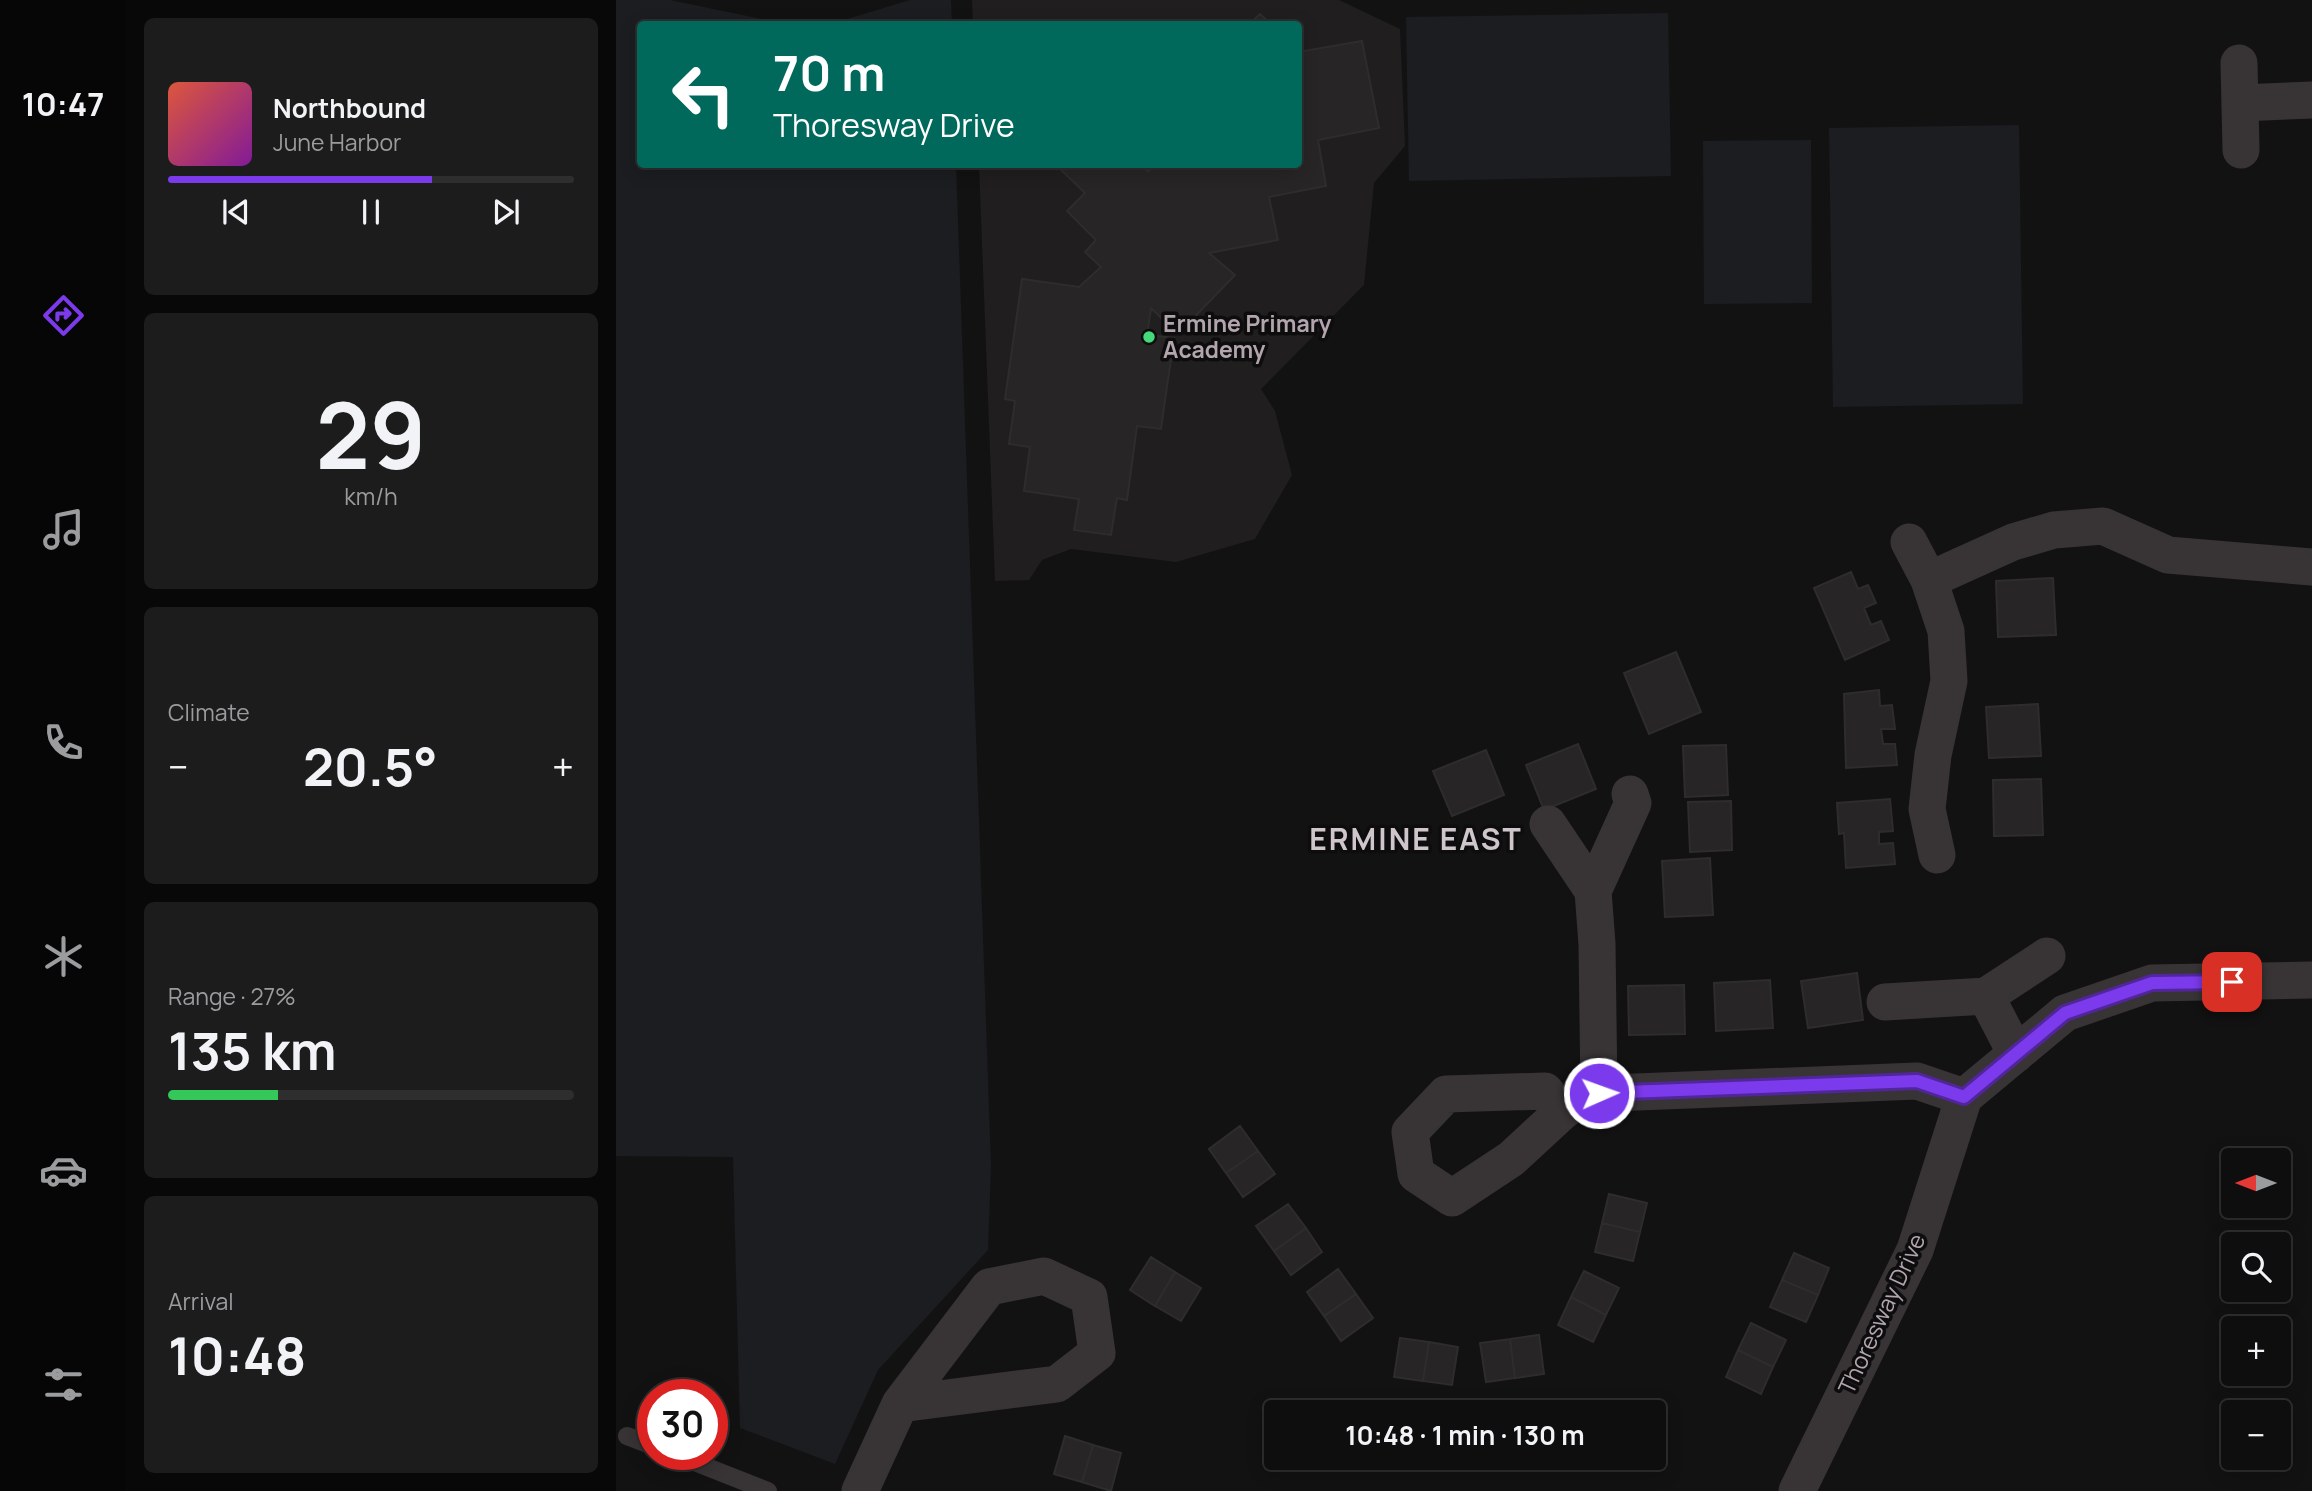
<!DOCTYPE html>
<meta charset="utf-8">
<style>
:root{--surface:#0e0e0e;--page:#1c1c1c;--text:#f1f3f6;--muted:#9b9c9e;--line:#2e2e2e;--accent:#7c3aed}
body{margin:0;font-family:Manrope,sans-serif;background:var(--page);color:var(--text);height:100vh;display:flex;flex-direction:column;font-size:26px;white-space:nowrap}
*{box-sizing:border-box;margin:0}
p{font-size:23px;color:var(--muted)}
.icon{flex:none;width:38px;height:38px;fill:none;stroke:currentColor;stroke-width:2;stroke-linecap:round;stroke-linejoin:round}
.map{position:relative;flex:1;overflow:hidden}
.sheet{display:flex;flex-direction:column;gap:18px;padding:18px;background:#080808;width:490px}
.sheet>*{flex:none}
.banner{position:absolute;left:21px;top:21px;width:665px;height:147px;border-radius:7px;box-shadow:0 4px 18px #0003,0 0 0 2px var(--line);background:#00695c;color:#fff;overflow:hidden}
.needle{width:46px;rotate:270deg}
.tools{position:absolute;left:1605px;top:1148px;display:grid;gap:14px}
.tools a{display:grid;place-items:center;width:70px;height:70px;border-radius:7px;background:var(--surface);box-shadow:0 4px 18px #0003,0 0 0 2px var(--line);font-size:35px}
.speed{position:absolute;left:21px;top:1379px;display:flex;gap:14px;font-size:35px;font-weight:700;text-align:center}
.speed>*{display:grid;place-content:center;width:91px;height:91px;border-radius:50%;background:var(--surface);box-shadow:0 4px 18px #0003,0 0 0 2px var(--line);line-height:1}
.speed .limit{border:10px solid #d22;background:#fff;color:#111}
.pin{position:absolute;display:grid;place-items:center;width:60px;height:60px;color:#fff;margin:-30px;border-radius:14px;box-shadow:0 4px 10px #0006}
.me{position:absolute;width:77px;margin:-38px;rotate:88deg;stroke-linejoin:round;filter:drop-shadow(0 0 5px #0008)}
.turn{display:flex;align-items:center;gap:24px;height:147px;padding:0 21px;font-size:32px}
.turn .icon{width:91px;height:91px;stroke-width:2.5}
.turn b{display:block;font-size:49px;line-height:60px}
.big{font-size:52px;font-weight:700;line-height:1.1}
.sheet .card{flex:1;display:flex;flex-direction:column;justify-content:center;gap:10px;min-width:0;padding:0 24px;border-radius:10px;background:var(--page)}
.sheet .dial{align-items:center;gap:0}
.dial b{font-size:91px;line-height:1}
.song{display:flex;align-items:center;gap:21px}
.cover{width:84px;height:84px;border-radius:10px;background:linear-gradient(135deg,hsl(10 70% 55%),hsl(290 70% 35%))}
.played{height:7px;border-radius:4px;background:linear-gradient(90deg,var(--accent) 65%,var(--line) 65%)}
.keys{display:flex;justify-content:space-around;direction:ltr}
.heat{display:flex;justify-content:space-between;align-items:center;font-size:38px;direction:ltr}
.charge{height:10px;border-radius:5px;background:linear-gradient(90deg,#34c759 27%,var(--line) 0)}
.trip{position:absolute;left:648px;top:1400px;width:402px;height:70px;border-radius:7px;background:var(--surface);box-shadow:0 4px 18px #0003,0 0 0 2px var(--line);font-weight:700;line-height:70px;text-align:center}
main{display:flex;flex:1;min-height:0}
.tabs{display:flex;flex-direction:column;width:126px;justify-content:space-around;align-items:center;background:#060606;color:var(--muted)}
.tabs .icon{width:49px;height:49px}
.tabs .selected{color:var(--accent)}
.tabs b{font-size:32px;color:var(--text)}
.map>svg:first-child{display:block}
</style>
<main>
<nav class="tabs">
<b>10:47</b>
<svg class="icon selected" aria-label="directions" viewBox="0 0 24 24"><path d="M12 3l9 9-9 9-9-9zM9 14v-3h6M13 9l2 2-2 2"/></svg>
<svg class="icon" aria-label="music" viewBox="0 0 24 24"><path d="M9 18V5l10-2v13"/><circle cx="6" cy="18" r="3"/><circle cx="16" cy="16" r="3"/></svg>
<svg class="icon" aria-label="phone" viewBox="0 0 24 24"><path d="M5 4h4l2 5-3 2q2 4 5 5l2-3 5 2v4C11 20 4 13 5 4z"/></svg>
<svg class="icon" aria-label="climate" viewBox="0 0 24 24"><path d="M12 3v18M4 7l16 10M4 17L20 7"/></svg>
<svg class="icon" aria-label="car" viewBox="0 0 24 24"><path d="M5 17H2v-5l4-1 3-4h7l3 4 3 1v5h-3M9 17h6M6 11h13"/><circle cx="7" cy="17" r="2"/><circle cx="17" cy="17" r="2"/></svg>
<svg class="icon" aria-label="filters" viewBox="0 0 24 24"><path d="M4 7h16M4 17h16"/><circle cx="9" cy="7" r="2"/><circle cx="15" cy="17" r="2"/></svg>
</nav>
<section class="sheet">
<div class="card">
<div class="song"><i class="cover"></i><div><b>Northbound</b><p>June Harbor</p></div></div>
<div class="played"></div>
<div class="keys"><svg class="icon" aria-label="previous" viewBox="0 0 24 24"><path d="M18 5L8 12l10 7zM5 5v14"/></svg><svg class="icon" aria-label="pause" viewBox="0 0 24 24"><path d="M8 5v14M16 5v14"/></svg><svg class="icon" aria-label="next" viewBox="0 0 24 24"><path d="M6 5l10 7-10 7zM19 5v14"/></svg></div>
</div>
<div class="card dial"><b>29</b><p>km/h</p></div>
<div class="card"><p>Climate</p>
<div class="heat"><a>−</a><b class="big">20.5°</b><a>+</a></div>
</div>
<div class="card"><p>Range · 27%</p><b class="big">135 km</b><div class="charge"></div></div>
<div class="card"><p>Arrival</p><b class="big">10:48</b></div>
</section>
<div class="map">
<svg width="1696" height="1491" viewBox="0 0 1696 1491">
<rect width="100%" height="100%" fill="#131213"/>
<!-- built -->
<path fill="#201e1f" d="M 356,0 L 723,0 L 784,29 L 789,146 L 758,183 L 748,285 L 645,389 L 659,411 L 676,475 L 639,539 L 560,562 L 455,549 L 426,560 L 413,580 L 379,581 L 363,165 L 682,164 L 682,24 L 357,24 Z"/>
<!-- green -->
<path fill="#1c1d21" d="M 0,0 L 54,0 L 170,24 L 24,24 L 24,164 L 340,165 L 375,1166 L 372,1250 L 262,1370 L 219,1464 L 124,1428 L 117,1157 L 0,1156 Z
M 294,0 L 335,0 L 336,24 L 215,24 Z
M 1052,13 L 1055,176 L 793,181 L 790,17 Z
M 1403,125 L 1407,404 L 1217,407 L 1213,128 Z
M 1195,140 L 1196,303 L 1088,304 L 1087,141 Z"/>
<!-- building -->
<path fill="#272526" stroke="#2f2c2d" stroke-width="2" d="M 644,14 L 655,24 L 633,24 Z
M 746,41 L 763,128 L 702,140 L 710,186 L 653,197 L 662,240 L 593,253 L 619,275 L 562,334 L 535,308 L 531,335 L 558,338 L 545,429 L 521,426 L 511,500 L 501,498 L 495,535 L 458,530 L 463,499 L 408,491 L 414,447 L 393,444 L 399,401 L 389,399 L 406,279 L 463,287 L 485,267 L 469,252 L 480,240 L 451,211 L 469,193 L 439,164 L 525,164 L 532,172 L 539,164 L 682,164 L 682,52 Z
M 1235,572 L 1242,589 L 1252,585 L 1260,603 L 1248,608 L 1255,625 L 1265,621 L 1273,640 L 1229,660 L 1198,588 Z
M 1437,578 L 1440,635 L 1382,637 L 1380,581 Z
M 1060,652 L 1085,712 L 1033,734 L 1008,673 Z
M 1263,690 L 1264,706 L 1276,705 L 1279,729 L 1265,729 L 1267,744 L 1279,744 L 1281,765 L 1230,768 L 1228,694 Z
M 1422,704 L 1425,756 L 1373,758 L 1370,707 Z
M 962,744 L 980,789 L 928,810 L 910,765 Z
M 1110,745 L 1112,795 L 1069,797 L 1067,746 Z
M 870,750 L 888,795 L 836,816 L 817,771 Z
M 1425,779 L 1427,835 L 1378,836 L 1377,780 Z
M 1274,799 L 1277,831 L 1263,832 L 1263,844 L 1277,843 L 1279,864 L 1230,868 L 1228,833 L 1223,834 L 1221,803 Z
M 1115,801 L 1116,850 L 1074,852 L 1072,802 Z
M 1094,858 L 1097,915 L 1049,917 L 1046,861 Z
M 1241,973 L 1247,1020 L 1192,1028 L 1185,981 Z
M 1154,980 L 1157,1028 L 1100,1031 L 1098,983 Z
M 1068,985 L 1069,1034 L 1013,1035 L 1012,986 Z
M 624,1126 L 642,1151 L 610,1173 L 593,1149 Z
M 642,1151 L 659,1174 L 627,1197 L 610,1173 Z
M 993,1194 L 1031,1203 L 1024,1232 L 986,1223 Z
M 672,1204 L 690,1228 L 658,1251 L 640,1226 Z
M 986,1223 L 1024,1232 L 1017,1261 L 979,1252 Z
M 690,1228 L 706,1252 L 675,1275 L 658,1251 Z
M 1178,1253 L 1213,1268 L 1202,1295 L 1166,1280 Z
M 535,1257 L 559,1272 L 539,1306 L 514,1290 Z
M 722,1269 L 740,1294 L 708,1316 L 691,1292 Z
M 968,1271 L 1003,1288 L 990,1315 L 955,1297 Z
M 559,1272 L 585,1288 L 565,1321 L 539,1306 Z
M 1166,1280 L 1202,1295 L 1190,1322 L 1154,1307 Z
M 740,1294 L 757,1318 L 725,1341 L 708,1316 Z
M 955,1297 L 990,1315 L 977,1342 L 942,1325 Z
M 1135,1323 L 1170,1340 L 1157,1367 L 1122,1350 Z
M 923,1335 L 928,1374 L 899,1378 L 894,1339 Z
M 784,1338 L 813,1342 L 807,1381 L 778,1377 Z
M 894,1339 L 899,1378 L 870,1382 L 864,1343 Z
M 813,1342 L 842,1347 L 836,1385 L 807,1381 Z
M 1122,1350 L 1157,1367 L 1145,1394 L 1110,1377 Z
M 449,1436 L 477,1445 L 466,1482 L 438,1474 Z
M 477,1445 L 505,1453 L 495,1491 L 466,1482 Z"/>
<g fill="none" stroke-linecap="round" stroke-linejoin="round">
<!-- service -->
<path stroke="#383436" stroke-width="18" d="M 11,1436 L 37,1446
M 58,1454 L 152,1491"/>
<!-- minor -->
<path stroke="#383436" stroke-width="37" d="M 1623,63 L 1625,150
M 1624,103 L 1696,100
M 1293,542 L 1313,580 L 1330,631 L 1333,681 L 1317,755 L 1311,809 L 1321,855
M 1313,580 L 1397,542 L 1438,530 L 1487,526 L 1552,555 L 1696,567
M 932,824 L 977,891
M 1370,996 L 1431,956
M 1269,1002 L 1370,996 L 1400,1054
M 983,1093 L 981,944 L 977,891 L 1017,803 L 1014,794
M 946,1112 L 929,1091 L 830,1094 L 794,1132 L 800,1174 L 836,1198 L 895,1159 L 946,1112 L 970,1094 L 1301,1081 L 1348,1097
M 244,1491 L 284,1404 L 373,1287 L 428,1276 L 473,1297 L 481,1353 L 441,1384 L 284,1404
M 1181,1491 L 1299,1250 L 1348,1097 L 1449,1013 L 1536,983 L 1696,980"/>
</g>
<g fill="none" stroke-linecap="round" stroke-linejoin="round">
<defs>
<path id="route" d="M 983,1093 L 1301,1081 L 1348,1097 L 1449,1013 L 1536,983 L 1616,982"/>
</defs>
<!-- route casing -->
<use href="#route" stroke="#51269a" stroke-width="18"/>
<!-- route -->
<use href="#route" stroke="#7c3aed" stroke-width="12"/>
</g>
<!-- markers -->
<circle fill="#44da7c" stroke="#0e0d0e" stroke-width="2.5" cx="533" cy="337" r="7"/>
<g text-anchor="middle" stroke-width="7" stroke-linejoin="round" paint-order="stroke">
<!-- poi labels -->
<g font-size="23" font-weight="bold" fill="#b2a5ad" stroke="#0e0d0e" text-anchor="start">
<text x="547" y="332">Ermine Primary<tspan x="547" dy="26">Academy</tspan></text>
</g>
<!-- street labels -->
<g font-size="23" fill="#b2a5ad" stroke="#0e0d0e">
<text transform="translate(1266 1314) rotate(-65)" y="8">Thoresway Drive</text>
</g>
<!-- district labels -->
<g font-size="30" font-weight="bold" letter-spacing="2" fill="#cfc6cb" stroke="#0e0d0e">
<text x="800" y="850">ERMINE EAST</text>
</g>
</g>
</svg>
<div class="tools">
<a><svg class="needle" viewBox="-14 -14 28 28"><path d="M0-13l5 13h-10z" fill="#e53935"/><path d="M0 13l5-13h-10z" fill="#9b9c9e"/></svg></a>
<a><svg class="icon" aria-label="search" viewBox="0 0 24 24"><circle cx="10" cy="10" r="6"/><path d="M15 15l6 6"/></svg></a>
<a>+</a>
<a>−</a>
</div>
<div class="speed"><div class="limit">30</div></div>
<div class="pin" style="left:1616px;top:982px;background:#d93025"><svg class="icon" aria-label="arrive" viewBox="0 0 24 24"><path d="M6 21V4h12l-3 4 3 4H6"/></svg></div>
<svg class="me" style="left:983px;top:1093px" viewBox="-20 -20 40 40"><circle r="17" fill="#7c3aed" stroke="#fff" stroke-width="3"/><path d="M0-11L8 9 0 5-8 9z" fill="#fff"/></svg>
<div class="trip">10:48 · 1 min · 130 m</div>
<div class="banner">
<div class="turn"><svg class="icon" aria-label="left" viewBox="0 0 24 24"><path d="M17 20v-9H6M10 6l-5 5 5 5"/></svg><div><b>70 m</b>Thoresway Drive</div></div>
</div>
</div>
</main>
